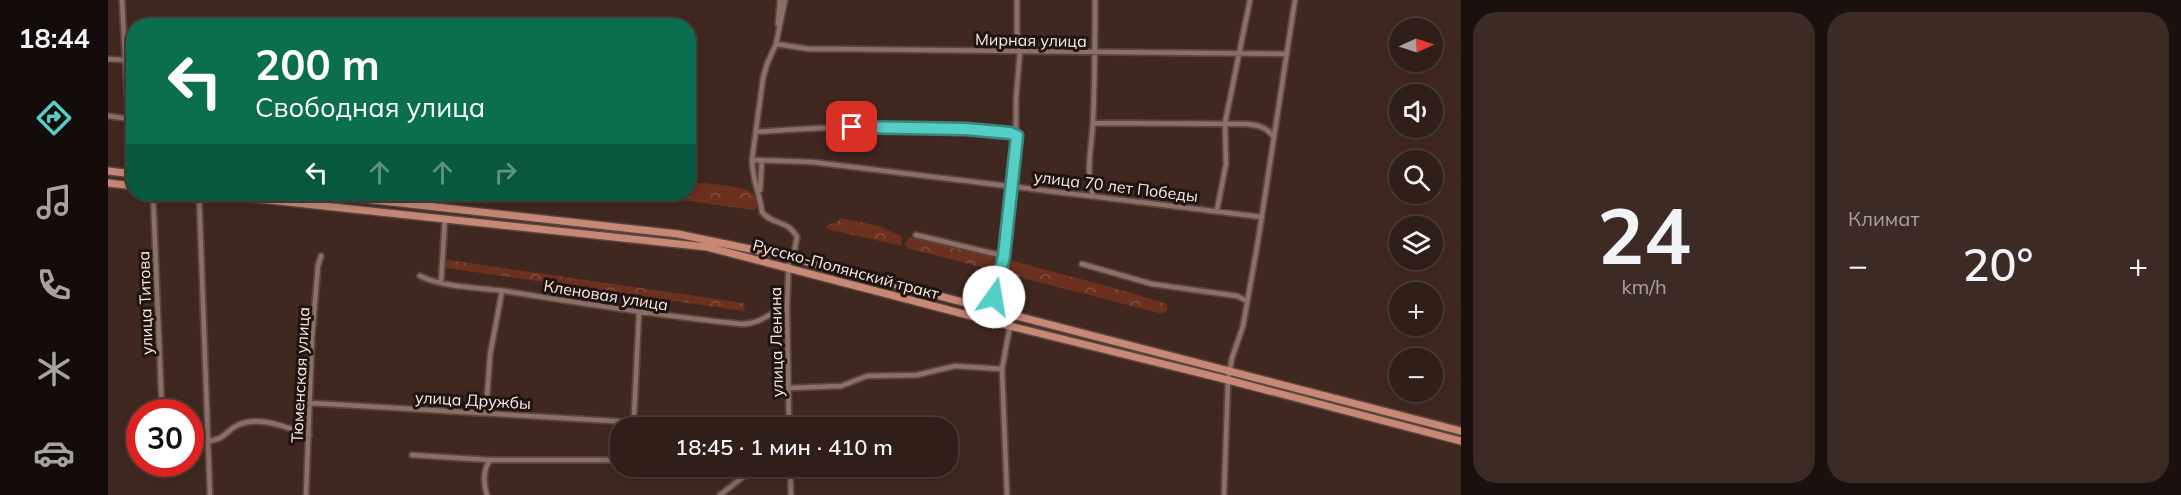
<!DOCTYPE html>
<html lang="ru">
<meta charset="utf-8">
<style>
:root{--surface:#301e18;--page:#3c2b25;--text:#f1f3f6;--muted:#a8a2a2;--line:#4b3c37;--accent:#55cec5}
body{margin:0;font-family:Mulish,sans-serif;background:var(--page);color:var(--text);height:100vh;display:flex;flex-direction:column;font-size:22px;white-space:nowrap}
*{box-sizing:border-box;margin:0}
p{font-size:20px;color:var(--muted)}
.icon{flex:none;width:33px;height:33px;fill:none;stroke:currentColor;stroke-width:2;stroke-linecap:round;stroke-linejoin:round}
.map{position:relative;flex:1;overflow:hidden}
.details{display:flex;flex-direction:column;gap:12px;padding:12px;background:#1a100d;width:720px}
.details>*{flex:none}
.hud{position:absolute;left:18px;top:18px;width:570px;height:183px;border-radius:24px;box-shadow:0 3px 15px #0003,0 0 0 2px var(--line);background:#0b6e4f;color:#fff;overflow:hidden}
.needle{width:39px;rotate:87deg}
.tools{position:absolute;left:1281px;top:18px;display:grid;gap:12px}
.tools a{display:grid;place-items:center;width:54px;height:54px;border-radius:50%;background:var(--surface);box-shadow:0 3px 15px #0003,0 0 0 2px var(--line);font-size:30px}
.speed{position:absolute;left:18px;top:399px;display:flex;gap:12px;font-size:30px;font-weight:700;text-align:center}
.speed>*{display:grid;place-content:center;width:78px;height:78px;border-radius:50%;background:var(--surface);box-shadow:0 3px 15px #0003,0 0 0 2px var(--line);line-height:1}
.speed .limit{border:9px solid #d22;background:#fff;color:#111}
.pin{position:absolute;display:grid;place-items:center;width:51px;height:51px;color:#fff;margin:-26px;border-radius:12px;box-shadow:0 3px 9px #0006}
.me{position:absolute;width:66px;margin:-33px;rotate:13deg;stroke-linejoin:round;filter:drop-shadow(0 0 4px #0008)}
.turn{display:flex;align-items:center;gap:21px;height:126px;padding:0 30px;font-size:27px}
.turn .icon{width:78px;height:78px;stroke-width:2.5}
.turn b{display:block;font-size:42px;line-height:51px}
.lanes{display:flex;align-items:center;height:57px;padding:0 30px;background:#0003;justify-content:center;gap:30px;direction:ltr}
.lanes .off{opacity:.35}
.big{font-size:45px;font-weight:600;line-height:1.1}
.details .tile{flex:1;display:flex;flex-direction:column;justify-content:center;gap:9px;min-width:0;padding:0 21px;border-radius:24px;background:var(--page)}
.details .dial{align-items:center;gap:0}
.dial b{font-size:78px;line-height:1}
.heat{display:flex;justify-content:space-between;align-items:center;font-size:33px;direction:ltr}
.details .tiles{flex:1;display:grid;gap:12px;grid-template-columns:repeat(2,1fr)}
.trip{position:absolute;left:502px;top:417px;width:348px;height:60px;border-radius:24px;background:var(--surface);box-shadow:0 3px 15px #0003,0 0 0 2px var(--line);font-weight:600;line-height:60px;text-align:center}
main{display:flex;flex:1;min-height:0}
.menu{display:flex;flex-direction:column;width:108px;justify-content:space-around;align-items:center;background:#130c0a;color:var(--muted)}
.menu .icon{width:42px;height:42px}
.menu .active{color:var(--accent)}
.menu b{font-size:27px;color:var(--text)}
.map>svg:first-child{display:block}
</style>
<main>
<nav class="menu">
<b>18:44</b>
<svg class="icon active" aria-label="directions" viewBox="0 0 24 24"><path d="M12 3l9 9-9 9-9-9zM9 14v-3h6M13 9l2 2-2 2"/></svg>
<svg class="icon" aria-label="music" viewBox="0 0 24 24"><path d="M9 18V5l10-2v13"/><circle cx="6" cy="18" r="3"/><circle cx="16" cy="16" r="3"/></svg>
<svg class="icon" aria-label="phone" viewBox="0 0 24 24"><path d="M5 4h4l2 5-3 2q2 4 5 5l2-3 5 2v4C11 20 4 13 5 4z"/></svg>
<svg class="icon" aria-label="climate" viewBox="0 0 24 24"><path d="M12 3v18M4 7l16 10M4 17L20 7"/></svg>
<svg class="icon" aria-label="car" viewBox="0 0 24 24"><path d="M5 17H2v-5l4-1 3-4h7l3 4 3 1v5h-3M9 17h6M6 11h13"/><circle cx="7" cy="17" r="2"/><circle cx="17" cy="17" r="2"/></svg>
</nav>
<div class="map">
<svg width="1353" height="495" viewBox="0 0 1353 495">
<defs>
<pattern id="forest-crowns" width="20" height="18" patternUnits="userSpaceOnUse" patternTransform="scale(1.5)"><rect width="20" height="18" fill="#6c311e"/><path d="M2 6a3 3 0 1 1 6 0M12 15a3 3 0 1 1 6 0" fill="none" stroke="#824f3f"/></pattern>
</defs>
<rect width="100%" height="100%" fill="#402820"/>
<!-- forest -->
<path fill="url(#forest-crowns)" d="M 581,182 C 595,184 634,184 645,194 C 649,197 649,202 649,207 L 646,210 L 532,194 L 580,194 Z
M 732,218 L 771,226 L 793,236 L 794,246 L 719,229 L 719,225 L 729,222 Z
M 802,237 L 892,258 L 889,271 L 799,248 L 797,244 Z
M 898,259 C 952,274 1006,287 1059,304 L 1059,310 L 1055,314 L 895,273 Z
M 340,260 L 636,303 L 637,308 L 635,311 L 339,268 L 336,264 Z"/>
<g fill="none" stroke-linecap="round" stroke-linejoin="round">
<defs>
<path id="minor" d="M 14,0 L 19,94 L 26,135
M 677,0 L 668,44 L 659,64 L 655,78 L 644,160 C 644,179 652,194 654,212 C 665,226 678,218 689,237 L 685,258
M 670,24 L 672,0
M 668,44 L 701,49 L 727,49 L 1179,54
M 0,59 L 17,60
M 0,116 L 23,119
M 985,123 L 1138,124 C 1149,125 1160,127 1166,138
M 648,132 C 733,125 818,126 902,133 L 908,136
M 644,160 L 704,162 L 1154,217
M 652,190 L 654,160
M 45,194 L 54,412
M 91,194 L 102,495
M 985,195 C 977,173 984,145 985,121 C 987,81 987,40 987,0
M 1109,210 L 1118,164 L 1117,123 L 1142,0
M 808,235 L 896,256
M 974,264 L 1044,284 L 1129,296 L 1139,301
M 312,276 C 338,288 369,287 397,291 C 476,304 554,316 633,324 C 650,325 664,312 679,306
M 333,283 L 337,218
M 883,309 L 896,256 L 908,136 L 908,99 L 912,51 L 909,32 L 909,0
M 681,388 L 733,386 L 759,376 L 809,375 L 847,366 L 894,369
M 203,403 L 505,421 L 514,422 L 524,428
M 378,412 L 382,355 L 394,291
M 523,426 L 526,416 L 531,313
M 586,428 L 615,420 L 619,422 L 623,428
M 681,428 L 679,306 L 681,257
M 101,441 C 118,439 117,431 130,425 C 151,415 180,428 201,435
M 304,455 L 382,460
M 682,466 L 683,495
M 198,495 L 204,337 L 210,266 L 213,256
M 379,495 C 375,484 375,469 382,460 L 513,460
M 612,495 L 649,466
M 899,495 L 894,369 L 902,326
M 1116,495 L 1120,380 L 1124,358 L 1135,326 L 1150,241 L 1187,0"/>
<path id="primary" d="M 0,171 L 26,174
M 0,183 L 26,186
M 104,194 L 599,247 L 902,326 L 1120,380 L 1353,441
M 211,194 L 570,234 L 681,257 L 1353,431"/>
</defs>
<!-- minor casing -->
<use href="#minor" stroke="#5a453e" stroke-width="8"/>
<!-- primary casing -->
<use href="#primary" stroke="#5a453e" stroke-width="10"/>
<!-- minor -->
<use href="#minor" stroke="#8c6f66" stroke-width="4.5"/>
<!-- primary -->
<use href="#primary" stroke="#c78976" stroke-width="7"/>
</g>
<g fill="none" stroke-linecap="round" stroke-linejoin="round">
<defs>
<path id="route" d="M 744,127 L 858,129 L 902,133 L 909,136 L 896,256 L 886,297"/>
</defs>
<!-- route casing -->
<use href="#route" stroke="#378680" stroke-width="15"/>
<!-- route -->
<use href="#route" stroke="#55cec5" stroke-width="10"/>
</g>
<g text-anchor="middle" stroke-width="6" stroke-linejoin="round" paint-order="stroke">
<!-- street labels -->
<g font-size="16" fill="#fdece6" stroke="#1f1410">
<text transform="translate(923 40) rotate(1)" y="6">Мирная улица</text>
<text transform="translate(1008 186) rotate(7)" y="6">улица 70 лет Победы</text>
<text transform="translate(738 269) rotate(15)" y="6">Русско-Полянский тракт</text>
<text transform="translate(498 295) rotate(9)" y="6">Кленовая улица</text>
<text transform="translate(37 303) rotate(-92)" y="6">улица Титова</text>
<text transform="translate(668 342) rotate(-91)" y="6">улица Ленина</text>
<text transform="translate(192 375) rotate(-87)" y="6">Тюменская улица</text>
<text transform="translate(365 400) rotate(3)" y="6">улица Дружбы</text>
</g>
</g>
</svg>
<div class="tools">
<a><svg class="needle" viewBox="-14 -14 28 28"><path d="M0-13l5 13h-10z" fill="#e53935"/><path d="M0 13l5-13h-10z" fill="#a8a2a2"/></svg></a>
<a><svg class="icon" aria-label="sound" viewBox="0 0 24 24"><path d="M4 9h4l5-4v14l-5-4H4zM17 9q2 3 0 6"/></svg></a>
<a><svg class="icon" aria-label="search" viewBox="0 0 24 24"><circle cx="10" cy="10" r="6"/><path d="M15 15l6 6"/></svg></a>
<a><svg class="icon" aria-label="layers" viewBox="0 0 24 24"><path d="M12 4l9 5-9 5-9-5zM3 14l9 5 9-5"/></svg></a>
<a>+</a>
<a>−</a>
</div>
<div class="speed"><div class="limit">30</div></div>
<div class="pin" style="left:744px;top:127px;background:#d93025"><svg class="icon" aria-label="arrive" viewBox="0 0 24 24"><path d="M6 21V4h12l-3 4 3 4H6"/></svg></div>
<svg class="me" style="left:886px;top:297px" viewBox="-20 -20 40 40"><circle r="19" fill="#fff"/><path d="M0-13L10 11 0 6-10 11z" fill="#55cec5"/></svg>
<div class="trip">18:45 · 1 мин · 410 m</div>
<div class="hud">
<div class="turn"><svg class="icon" aria-label="left" viewBox="0 0 24 24"><path d="M17 20v-9H6M10 6l-5 5 5 5"/></svg><div><b>200 m</b>Свободная улица</div></div>
<div class="lanes"><svg class="icon" aria-label="left" viewBox="0 0 24 24"><path d="M17 20v-9H6M10 6l-5 5 5 5"/></svg><svg class="icon off" aria-label="ahead" viewBox="0 0 24 24"><path d="M12 20V5M6 11l6-6 6 6"/></svg><svg class="icon off" aria-label="ahead" viewBox="0 0 24 24"><path d="M12 20V5M6 11l6-6 6 6"/></svg><svg class="icon off" aria-label="right" viewBox="0 0 24 24"><path d="M7 20v-9h11M14 6l5 5-5 5"/></svg></div>
</div>
</div>
<section class="details">
<div class="tiles">
<div class="tile dial"><b>24</b><p>km/h</p></div>
<div class="tile"><p>Климат</p>
<div class="heat"><a>−</a><b class="big">20°</b><a>+</a></div>
</div>
</div>
</section>
</main>
